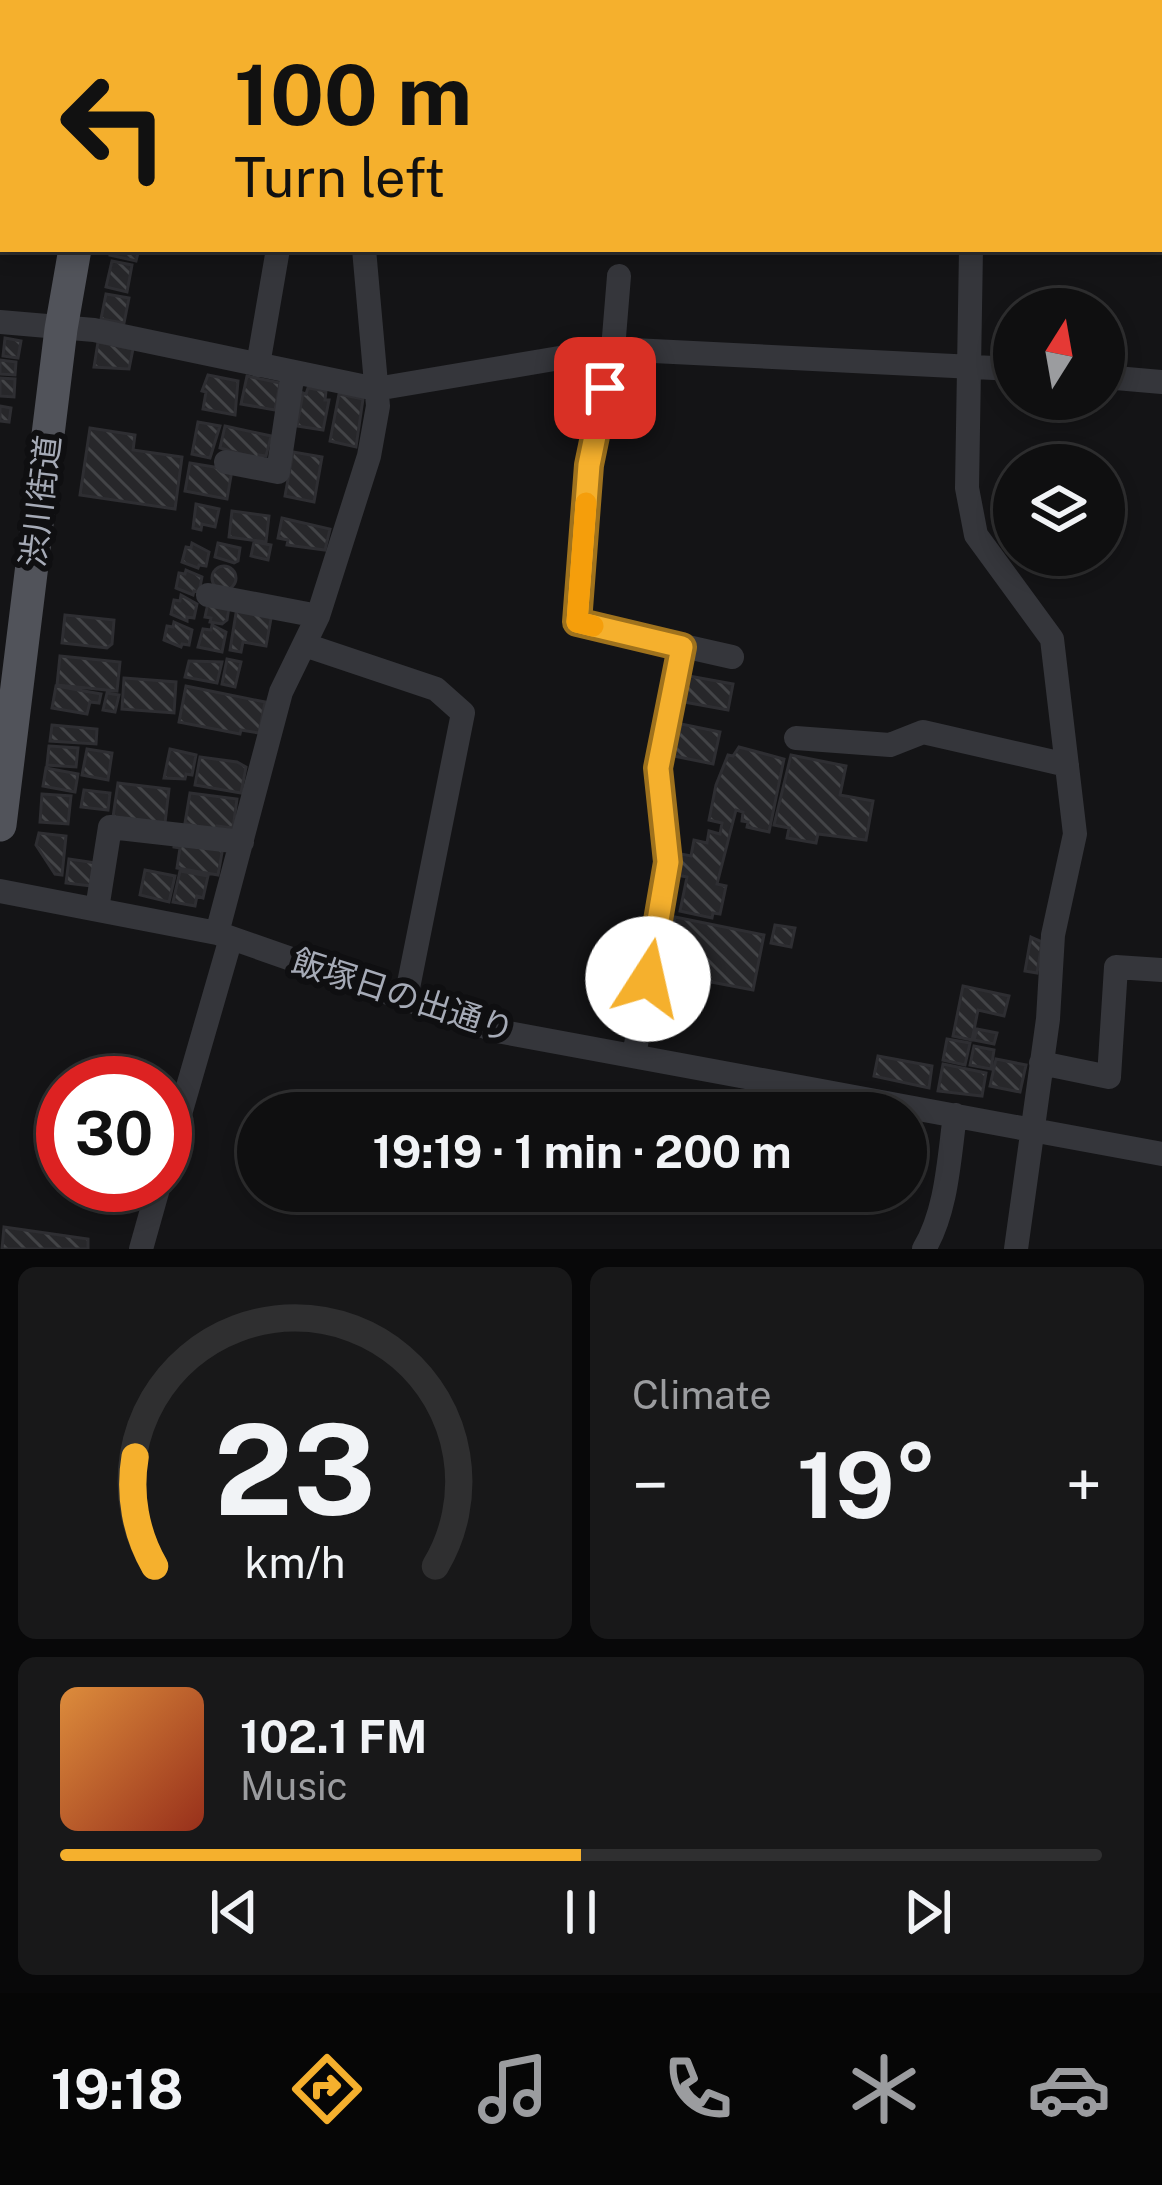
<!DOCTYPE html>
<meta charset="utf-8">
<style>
:root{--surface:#0f0f10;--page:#181819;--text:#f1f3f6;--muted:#9b9c9f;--line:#2f2f30;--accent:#f5b02d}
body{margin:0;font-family:"Public Sans","Noto Sans JP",sans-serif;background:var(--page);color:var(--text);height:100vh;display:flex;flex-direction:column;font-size:45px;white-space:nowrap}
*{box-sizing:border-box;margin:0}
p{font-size:39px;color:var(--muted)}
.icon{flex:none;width:66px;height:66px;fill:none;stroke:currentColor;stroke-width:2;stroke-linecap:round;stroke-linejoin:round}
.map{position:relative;height:1249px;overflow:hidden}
.drawer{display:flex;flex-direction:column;gap:18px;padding:18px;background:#080809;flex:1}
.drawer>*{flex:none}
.guide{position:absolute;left:0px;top:0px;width:1164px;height:252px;box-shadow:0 6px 18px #0003,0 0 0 3px var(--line);background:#f5b02d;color:#111;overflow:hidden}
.needle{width:78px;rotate:11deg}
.tools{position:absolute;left:993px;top:288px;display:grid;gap:24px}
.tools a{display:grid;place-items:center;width:132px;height:132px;border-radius:50%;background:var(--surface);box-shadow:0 6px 18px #0003,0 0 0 3px var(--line);font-size:60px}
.speed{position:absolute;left:36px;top:1056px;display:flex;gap:24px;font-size:60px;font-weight:700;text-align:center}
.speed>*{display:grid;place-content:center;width:156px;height:156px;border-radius:50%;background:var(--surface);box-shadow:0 6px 18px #0003,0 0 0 3px var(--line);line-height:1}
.speed .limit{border:18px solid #d22;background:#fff;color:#111}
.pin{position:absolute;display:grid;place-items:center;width:102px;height:102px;color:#fff;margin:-51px;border-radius:24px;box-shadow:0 6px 18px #0006}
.me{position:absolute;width:132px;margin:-66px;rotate:10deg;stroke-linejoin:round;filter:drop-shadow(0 0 9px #0008)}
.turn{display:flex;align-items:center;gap:42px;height:252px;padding:0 36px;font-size:54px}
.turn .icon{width:156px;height:156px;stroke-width:2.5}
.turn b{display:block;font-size:84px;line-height:102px}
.big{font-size:90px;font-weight:700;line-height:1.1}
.drawer .widget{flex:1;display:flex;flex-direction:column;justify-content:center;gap:18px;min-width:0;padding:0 42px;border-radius:18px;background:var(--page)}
.drawer .dial{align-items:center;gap:0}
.dial svg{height:312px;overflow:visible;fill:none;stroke:var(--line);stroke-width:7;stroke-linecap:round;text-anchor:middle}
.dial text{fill:var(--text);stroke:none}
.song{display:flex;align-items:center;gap:36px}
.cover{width:144px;height:144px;border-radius:18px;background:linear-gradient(135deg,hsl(30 70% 55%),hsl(10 70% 35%))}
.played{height:12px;border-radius:6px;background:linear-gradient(90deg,var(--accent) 50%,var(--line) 50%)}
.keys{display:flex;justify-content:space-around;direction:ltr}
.heat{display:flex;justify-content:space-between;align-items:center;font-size:66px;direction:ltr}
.drawer .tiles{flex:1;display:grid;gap:18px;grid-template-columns:1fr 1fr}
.widget:last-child{grid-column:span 2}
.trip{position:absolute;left:237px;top:1092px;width:690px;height:120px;border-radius:60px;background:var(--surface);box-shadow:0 6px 18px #0003,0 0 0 3px var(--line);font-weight:700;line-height:120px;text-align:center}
.menu{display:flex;height:192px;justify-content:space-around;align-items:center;background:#060606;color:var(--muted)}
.menu .icon{width:84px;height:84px}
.menu .current{color:var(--accent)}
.menu b{font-size:54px;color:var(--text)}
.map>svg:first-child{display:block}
</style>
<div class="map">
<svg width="1162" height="1249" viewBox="0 0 1162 1249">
<defs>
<pattern id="building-back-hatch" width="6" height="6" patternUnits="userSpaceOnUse" patternTransform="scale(3)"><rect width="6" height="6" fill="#27272a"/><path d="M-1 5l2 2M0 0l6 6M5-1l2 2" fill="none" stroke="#434447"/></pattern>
</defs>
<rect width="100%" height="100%" fill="#141416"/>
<!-- building -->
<path fill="url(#building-back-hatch)" stroke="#2e2e32" stroke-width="3" d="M 111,249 L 139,249 L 136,261 L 110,255 Z
M 112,261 L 132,265 L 127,292 L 106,287 Z
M 106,294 L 129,298 L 124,323 L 101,319 Z
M 5,338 L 21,341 L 18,358 L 3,356 Z
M 98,342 L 133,349 L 129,369 L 94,367 Z
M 0,360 L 16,362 L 15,375 L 0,374 Z
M 208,375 L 238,381 L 235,415 L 203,409 L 206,392 L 202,391 Z
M 247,376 L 280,383 L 275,410 L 241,404 Z
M 0,378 L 15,379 L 14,397 L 0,396 Z
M 308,388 L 326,391 L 325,400 L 329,400 L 323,430 L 297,426 L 303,393 L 306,394 Z
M 339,394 L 363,399 L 356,447 L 330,441 Z
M 0,406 L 11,408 L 9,422 L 0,421 Z
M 198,422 L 220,426 L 210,458 L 192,454 Z
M 225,426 L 271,436 L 266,456 L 259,455 L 259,459 L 220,448 Z
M 90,428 L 135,435 L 133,450 L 182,457 L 175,509 L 80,495 Z
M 293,452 L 322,457 L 314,502 L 285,496 Z
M 190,463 L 232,470 L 227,499 L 185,491 Z
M 196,504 L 219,509 L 215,527 L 202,524 L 201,530 L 193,528 Z
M 232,511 L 269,516 L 266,542 L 229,537 Z
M 282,518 L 330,529 L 325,550 L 287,545 L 288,540 L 278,538 Z
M 254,542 L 271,545 L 268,560 L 251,556 Z
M 192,543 L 209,552 L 206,566 L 199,565 L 198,568 L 182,562 L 186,547 L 191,548 Z
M 218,543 L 240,548 L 238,561 L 234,563 L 215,557 Z
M212 578a12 12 0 1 1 24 0a12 12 0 1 1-24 0Z
M 186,570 L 202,577 L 199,592 L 194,591 L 193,595 L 176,588 L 179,573 L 185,574 Z
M 181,595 L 197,604 L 194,618 L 187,617 L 187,621 L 171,614 L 174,600 L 180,601 Z
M 208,603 L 229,607 L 227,620 L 222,624 L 210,622 L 211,618 L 205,617 Z
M 237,607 L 272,613 L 266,646 L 243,642 L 241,652 L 230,650 Z
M 65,615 L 114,620 L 112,644 L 107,648 L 62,643 Z
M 174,622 L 192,630 L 189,645 L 182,644 L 181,647 L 164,640 L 167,626 L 173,627 Z
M 212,625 L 226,632 L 222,652 L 198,647 L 203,629 L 211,630 Z
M 60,656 L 120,662 L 117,691 L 57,685 Z
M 227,659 L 241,662 L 235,687 L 222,684 Z
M 189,661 L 222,662 L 217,683 L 185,677 Z
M 689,676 L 733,684 L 728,710 L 684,702 Z
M 124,678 L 176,682 L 174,713 L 122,709 Z
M 56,686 L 101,694 L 99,703 L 90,702 L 87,714 L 52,708 Z
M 186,686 L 265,702 L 259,733 L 241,730 L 240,734 L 179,722 Z
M 107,693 L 119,695 L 115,712 L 103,710 Z
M 681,724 L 720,732 L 713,764 L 674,756 Z
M 52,725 L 97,729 L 96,744 L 50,741 Z
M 49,746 L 78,748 L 76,767 L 47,765 Z
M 739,747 L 784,759 L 769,832 L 747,827 L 748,822 L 742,821 L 743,812 L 736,810 L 717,884 L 726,886 L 720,914 L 713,913 L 712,918 L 680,911 L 687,877 L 677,875 L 681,854 L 691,856 L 694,840 L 707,843 L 709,831 L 720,834 L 722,823 L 709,820 L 716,785 L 728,755 L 733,756 Z
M 87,749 L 112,753 L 108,780 L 82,775 Z
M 170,749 L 196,755 L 192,775 L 186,774 L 185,779 L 164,778 Z
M 791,755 L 846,766 L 840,795 L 873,801 L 866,840 L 818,834 L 816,843 L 787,838 L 789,828 L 774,825 Z
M 200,757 L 237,762 L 246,767 L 241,793 L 195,785 Z
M 46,768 L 78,774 L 75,792 L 43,786 Z
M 118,783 L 169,789 L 165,823 L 113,817 Z
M 84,790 L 110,793 L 108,810 L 81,807 Z
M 190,793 L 237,799 L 233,828 L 217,826 L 216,833 L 185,823 Z
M 42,794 L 71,796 L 68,824 L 40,822 Z
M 39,833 L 66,836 L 62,875 L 55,874 L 36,845 Z
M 175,839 L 223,847 L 218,875 L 177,868 L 180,848 L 174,847 Z
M 69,859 L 96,863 L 92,886 L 66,883 Z
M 145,870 L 175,876 L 169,902 L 140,895 Z
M 180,871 L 208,876 L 203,898 L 197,896 L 195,906 L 173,902 Z
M 675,917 L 764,935 L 753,990 L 664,973 Z
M 775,925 L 795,928 L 791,947 L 771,943 Z
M 1031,937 L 1042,942 L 1037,973 L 1025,971 Z
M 963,986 L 1009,996 L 1004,1016 L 978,1010 L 972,1040 L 953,1036 Z
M 977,1029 L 997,1033 L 994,1044 L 974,1040 Z
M 947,1039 L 970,1043 L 965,1065 L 943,1060 Z
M 974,1046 L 994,1050 L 991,1069 L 970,1065 Z
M 878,1056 L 932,1066 L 929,1088 L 874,1076 Z
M 996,1059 L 1026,1065 L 1020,1092 L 990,1086 Z
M 943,1064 L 986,1073 L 982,1096 L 938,1091 Z
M 4,1227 L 88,1239 L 88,1249 L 2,1249 Z"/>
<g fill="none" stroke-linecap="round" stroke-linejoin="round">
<!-- minor -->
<path stroke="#35363b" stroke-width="24" d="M 51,3 L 51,0
M 399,3 L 399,0
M 528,3 L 529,0
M 979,3 L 979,0
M 0,24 L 3,25
M 971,249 L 967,488 L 976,535 L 1052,639 L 1075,834 L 1053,935 L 1048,1019 L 1016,1249
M 619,276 L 613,349 L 589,465 L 577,622 L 732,657
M 0,322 L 94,330 L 376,389 L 613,349 L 1014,369
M 258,365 L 278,249
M 1104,377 L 1162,382
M 226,462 L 278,472 L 293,372
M 208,595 L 318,616
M 305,645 L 436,689 L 463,713 L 406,998
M 796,738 L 890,745 L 923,732 L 1067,765
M 0,891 L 217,933 L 497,1031 L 1162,1154
M 97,909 L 110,827 L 242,842
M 217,933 L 281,692 L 318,616 L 369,456 L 378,406 L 364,249
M 634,1056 L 668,862 L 658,768 L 682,647
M 1041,1063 L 1109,1077 L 1116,967 L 1162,970
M 165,1166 L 231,938
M 141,1249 L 159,1185
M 924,1249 C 947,1211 949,1158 955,1115"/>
<!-- major -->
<path stroke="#51535a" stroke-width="33" d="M 122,3 L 122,0
M 0,825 L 61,329 L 75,249"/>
</g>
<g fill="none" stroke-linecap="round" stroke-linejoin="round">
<defs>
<path id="route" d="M 605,388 L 589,465 L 577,622 L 682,647 L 658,768 L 668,862 L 648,979"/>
</defs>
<!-- route casing -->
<use href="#route" stroke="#9f721d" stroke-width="30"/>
<!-- route -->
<use href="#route" stroke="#f5b02d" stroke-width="21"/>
<!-- slow -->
<path stroke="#f59e0b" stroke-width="21" d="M 586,503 L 577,622 L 593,626"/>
</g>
<g text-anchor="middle" stroke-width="12" stroke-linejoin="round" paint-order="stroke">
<!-- street labels -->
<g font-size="33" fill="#a6abb7" stroke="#0f0f11">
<text transform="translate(40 501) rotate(-83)" y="12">渋川街道</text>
<text transform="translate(403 995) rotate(18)" y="12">飯塚日の出通り</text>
</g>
</g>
</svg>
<div class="tools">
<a><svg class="needle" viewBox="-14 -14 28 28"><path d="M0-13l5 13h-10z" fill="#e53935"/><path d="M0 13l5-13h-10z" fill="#9b9c9f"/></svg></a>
<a><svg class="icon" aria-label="layers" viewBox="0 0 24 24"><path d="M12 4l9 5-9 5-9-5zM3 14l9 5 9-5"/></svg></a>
</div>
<div class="speed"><div class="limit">30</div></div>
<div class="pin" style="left:605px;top:388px;background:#d93025"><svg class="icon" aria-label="arrive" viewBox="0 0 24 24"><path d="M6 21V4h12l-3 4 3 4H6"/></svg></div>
<svg class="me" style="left:648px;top:979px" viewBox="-20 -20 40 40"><circle r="19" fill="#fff"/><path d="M0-13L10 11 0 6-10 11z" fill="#f5b02d"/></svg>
<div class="trip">19:19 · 1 min · 200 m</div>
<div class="guide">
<div class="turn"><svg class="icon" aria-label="left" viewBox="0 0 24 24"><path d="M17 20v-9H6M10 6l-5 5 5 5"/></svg><div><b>100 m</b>Turn left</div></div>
</div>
</div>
<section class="drawer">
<div class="tiles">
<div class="widget dial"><svg viewBox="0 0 100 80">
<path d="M14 69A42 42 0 1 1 86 69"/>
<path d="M14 69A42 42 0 0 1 9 41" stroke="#f5b02d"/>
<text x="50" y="56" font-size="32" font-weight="700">23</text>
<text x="50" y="72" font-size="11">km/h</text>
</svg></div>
<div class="widget"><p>Climate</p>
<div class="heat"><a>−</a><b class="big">19°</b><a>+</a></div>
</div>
<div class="widget">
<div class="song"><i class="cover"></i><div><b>102.1 FM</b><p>Music</p></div></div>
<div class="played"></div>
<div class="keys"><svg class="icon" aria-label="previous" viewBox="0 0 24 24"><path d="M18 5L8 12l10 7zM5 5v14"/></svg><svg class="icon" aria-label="pause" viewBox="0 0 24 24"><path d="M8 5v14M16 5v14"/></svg><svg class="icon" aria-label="next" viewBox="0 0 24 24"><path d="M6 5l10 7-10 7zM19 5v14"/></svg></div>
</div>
</div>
</section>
<nav class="menu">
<b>19:18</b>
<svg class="icon current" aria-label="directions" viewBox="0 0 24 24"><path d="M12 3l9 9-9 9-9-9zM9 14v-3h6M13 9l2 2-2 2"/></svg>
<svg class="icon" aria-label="music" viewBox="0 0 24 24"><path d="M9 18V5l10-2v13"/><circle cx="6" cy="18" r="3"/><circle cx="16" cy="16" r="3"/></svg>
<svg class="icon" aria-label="phone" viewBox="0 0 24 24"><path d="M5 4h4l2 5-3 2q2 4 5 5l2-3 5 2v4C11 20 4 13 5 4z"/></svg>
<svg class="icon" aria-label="climate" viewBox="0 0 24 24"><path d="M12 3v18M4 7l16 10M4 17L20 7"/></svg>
<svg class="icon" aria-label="car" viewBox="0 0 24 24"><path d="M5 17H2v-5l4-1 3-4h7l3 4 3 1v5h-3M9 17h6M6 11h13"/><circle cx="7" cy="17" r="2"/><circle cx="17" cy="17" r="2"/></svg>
</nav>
